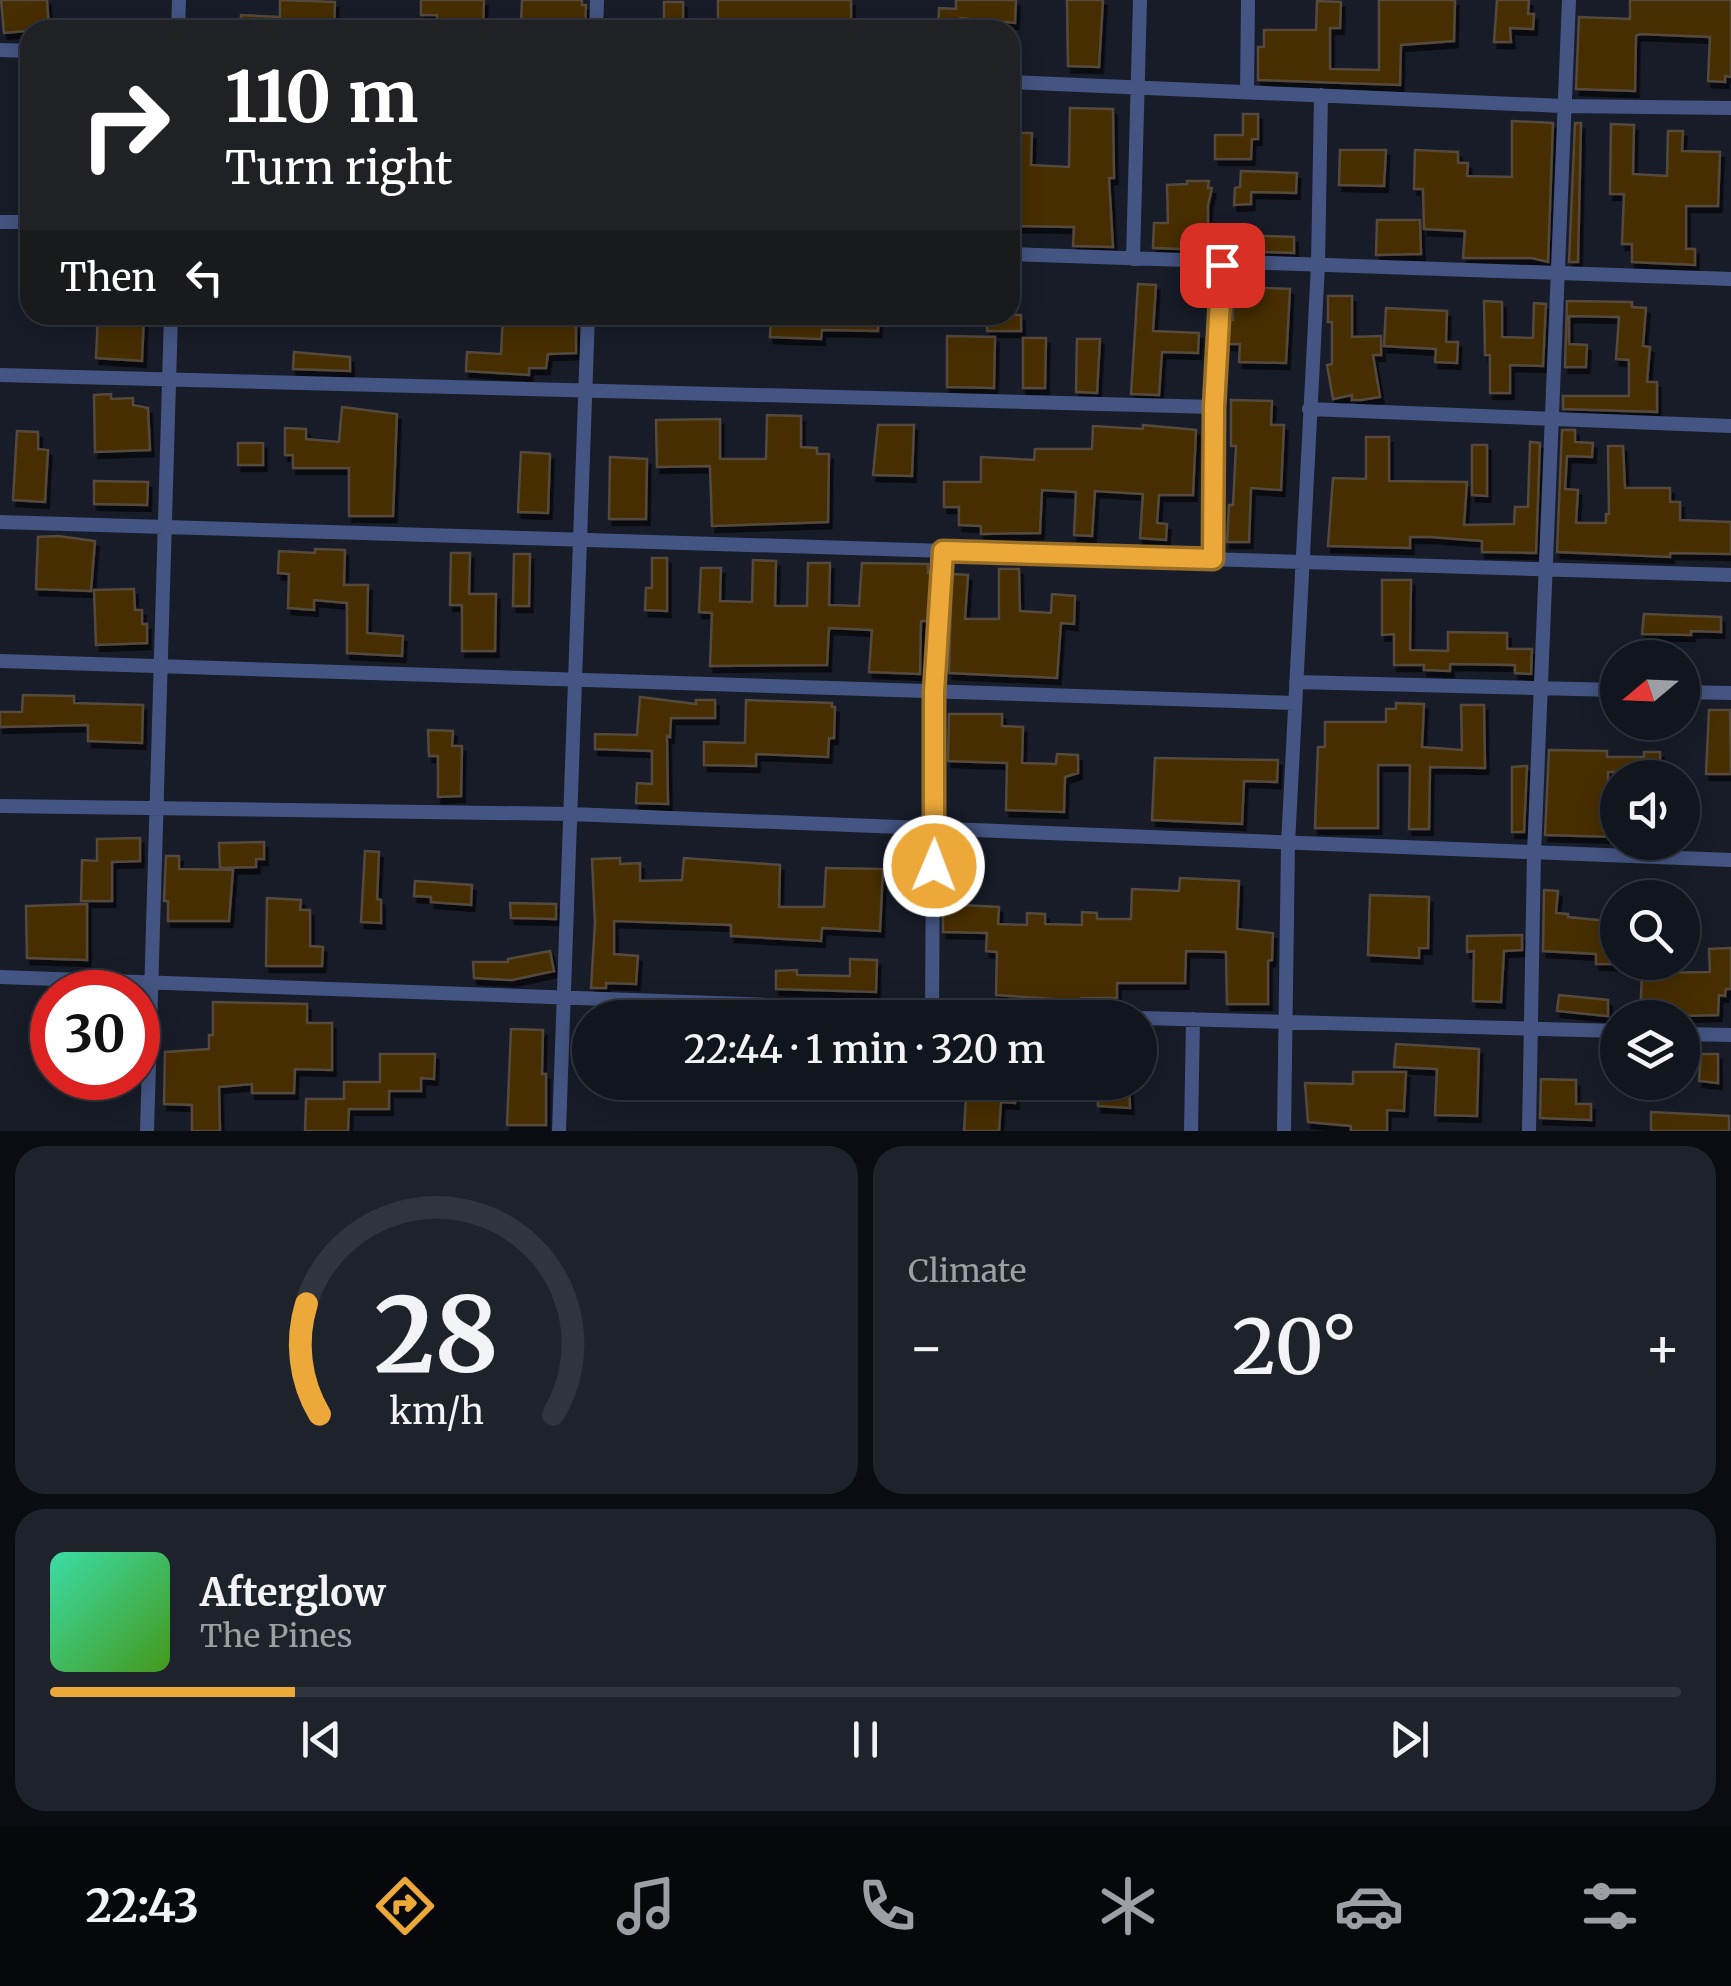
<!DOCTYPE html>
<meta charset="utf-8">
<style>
:root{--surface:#11151e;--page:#1e222b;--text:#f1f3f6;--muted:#9c9fa4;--line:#30343c;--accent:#eca93a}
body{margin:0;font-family:Merriweather,serif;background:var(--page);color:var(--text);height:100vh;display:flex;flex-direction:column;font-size:38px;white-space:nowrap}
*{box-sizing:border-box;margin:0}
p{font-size:32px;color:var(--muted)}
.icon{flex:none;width:55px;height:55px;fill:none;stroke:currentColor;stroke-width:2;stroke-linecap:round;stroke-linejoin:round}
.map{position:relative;height:1131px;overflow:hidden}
.side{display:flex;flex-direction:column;gap:15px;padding:15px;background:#090c10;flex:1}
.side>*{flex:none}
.hud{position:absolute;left:20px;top:20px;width:1000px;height:305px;border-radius:30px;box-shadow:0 5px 25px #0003,0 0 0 2px var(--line);background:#202124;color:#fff;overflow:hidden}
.needle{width:65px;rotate:251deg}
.buttons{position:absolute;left:1600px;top:640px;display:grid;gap:20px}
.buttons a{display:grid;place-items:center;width:100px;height:100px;border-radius:50%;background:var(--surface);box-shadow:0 5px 25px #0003,0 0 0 2px var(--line);font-size:50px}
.speed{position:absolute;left:30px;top:970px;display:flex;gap:20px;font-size:50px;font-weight:700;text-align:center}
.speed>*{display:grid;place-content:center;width:130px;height:130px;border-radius:50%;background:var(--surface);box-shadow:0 5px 25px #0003,0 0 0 2px var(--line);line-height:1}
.speed .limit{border:15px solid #d22;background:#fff;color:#111}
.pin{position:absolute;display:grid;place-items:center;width:85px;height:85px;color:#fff;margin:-42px;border-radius:20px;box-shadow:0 5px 15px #0006}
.me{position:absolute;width:110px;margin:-55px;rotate:1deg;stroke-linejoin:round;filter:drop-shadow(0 0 8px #0008)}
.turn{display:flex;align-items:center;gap:35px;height:210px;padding:0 40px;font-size:45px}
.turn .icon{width:130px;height:130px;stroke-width:2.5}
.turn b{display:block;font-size:70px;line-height:85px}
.then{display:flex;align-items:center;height:95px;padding:0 40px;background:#0003;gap:20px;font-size:38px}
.big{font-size:75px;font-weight:600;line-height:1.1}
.side .widget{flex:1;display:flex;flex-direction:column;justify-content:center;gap:15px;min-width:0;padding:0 35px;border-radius:30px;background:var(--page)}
.side .dial{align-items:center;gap:0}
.dial svg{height:260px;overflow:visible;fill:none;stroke:var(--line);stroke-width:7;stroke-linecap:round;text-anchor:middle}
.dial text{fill:var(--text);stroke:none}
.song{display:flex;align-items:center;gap:30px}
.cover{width:120px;height:120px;border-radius:15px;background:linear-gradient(135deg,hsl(160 70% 55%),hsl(100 70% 35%))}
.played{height:10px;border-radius:5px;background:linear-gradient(90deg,var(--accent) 15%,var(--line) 15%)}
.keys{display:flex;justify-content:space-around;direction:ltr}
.heat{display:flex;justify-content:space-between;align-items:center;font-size:55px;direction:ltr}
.side .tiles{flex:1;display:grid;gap:15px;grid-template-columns:1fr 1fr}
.widget:last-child{grid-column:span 2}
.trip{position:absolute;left:572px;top:1000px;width:585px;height:100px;border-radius:50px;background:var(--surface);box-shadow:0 5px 25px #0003,0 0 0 2px var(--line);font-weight:600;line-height:100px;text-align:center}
.tabs{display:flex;height:160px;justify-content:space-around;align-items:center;background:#07080c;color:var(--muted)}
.tabs .icon{width:70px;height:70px}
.tabs .current{color:var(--accent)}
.tabs b{font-size:45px;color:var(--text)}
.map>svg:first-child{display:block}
</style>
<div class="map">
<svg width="1731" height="1131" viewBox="0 0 1731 1131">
<defs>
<filter id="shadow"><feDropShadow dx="3.5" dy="6" stdDeviation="0" flood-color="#0009"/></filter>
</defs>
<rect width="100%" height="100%" fill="#171c28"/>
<!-- building -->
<path fill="#472d00" stroke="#544a3d" stroke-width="2.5" filter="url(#shadow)" d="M 1,0 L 47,0 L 49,29 L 4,33 Z
M 280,0 L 335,2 L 334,30 L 240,30 L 241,15 L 280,17 Z
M 421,0 L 484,0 L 483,27 L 437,27 L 437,15 L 421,15 Z
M 522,0 L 582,0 L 582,5 L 586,5 L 585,30 L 531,30 L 532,23 L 521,23 Z
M 718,0 L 851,0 L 851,30 L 718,30 Z
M 956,0 L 1016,0 L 1015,23 L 960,18 L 959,30 L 938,30 L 939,8 L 956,9 Z
M 1067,0 L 1103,0 L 1099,67 L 1068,66 Z
M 1379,0 L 1455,0 L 1454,41 L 1401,45 L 1400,85 L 1258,80 L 1258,47 L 1264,47 L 1264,30 L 1316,30 L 1317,1 L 1341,2 L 1340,28 L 1330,28 L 1330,69 L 1379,70 Z
M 1497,0 L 1529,0 L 1528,14 L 1534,14 L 1533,29 L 1510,28 L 1511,42 L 1494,42 Z
M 1630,0 L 1731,0 L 1731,77 L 1725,76 L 1725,82 L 1708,81 L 1710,37 L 1640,34 L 1636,36 L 1635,91 L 1576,89 L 1579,17 L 1630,19 Z
M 664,2 L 683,2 L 683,30 L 664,30 Z
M 1070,108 L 1113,109 L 1114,178 L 1109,178 L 1113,247 L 1073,246 L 1074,227 L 1016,226 L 1016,174 L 1010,174 L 1010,133 L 1032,133 L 1031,165 L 1069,167 Z
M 1243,114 L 1258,114 L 1258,139 L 1252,139 L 1251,159 L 1215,159 L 1215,135 L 1243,135 Z
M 1512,121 L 1553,123 L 1548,262 L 1532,258 L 1463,258 L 1465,231 L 1424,229 L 1423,189 L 1414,189 L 1415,150 L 1458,152 L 1458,163 L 1468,163 L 1467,176 L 1512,177 Z
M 1575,123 L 1581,123 L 1578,262 L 1569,262 Z
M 1611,124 L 1634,125 L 1633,174 L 1667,176 L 1668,131 L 1683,131 L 1682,151 L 1720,152 L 1718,206 L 1686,206 L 1686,249 L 1695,249 L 1695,265 L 1632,262 L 1632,244 L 1622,244 L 1624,194 L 1610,194 Z
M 1340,150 L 1386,150 L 1384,186 L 1339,185 Z
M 1241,171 L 1297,173 L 1296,193 L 1251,192 L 1251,204 L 1234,205 L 1235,188 L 1240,187 Z
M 1187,181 L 1209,181 L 1208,188 L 1212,188 L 1208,206 L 1208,250 L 1153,248 L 1154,223 L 1168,223 L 1167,185 L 1187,184 Z
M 1377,220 L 1420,220 L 1421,254 L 1376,255 Z
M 1239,235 L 1294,237 L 1294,253 L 1238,251 Z
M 1138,284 L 1156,285 L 1153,331 L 1199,333 L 1198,353 L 1162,352 L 1159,395 L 1131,394 Z
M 1233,287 L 1290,289 L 1286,363 L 1239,362 L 1240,344 L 1228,344 L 1230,320 L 1233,320 Z
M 1328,296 L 1352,296 L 1352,337 L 1381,336 L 1381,355 L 1373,355 L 1380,397 L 1361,400 L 1352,400 L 1352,395 L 1333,399 L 1327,365 L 1332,364 L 1332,322 L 1328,322 Z
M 1484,301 L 1502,302 L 1502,337 L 1533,338 L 1534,303 L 1546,304 L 1543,366 L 1510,365 L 1510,393 L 1490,393 L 1490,355 L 1485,355 Z
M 1567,301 L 1632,302 L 1632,307 L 1646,308 L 1643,346 L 1650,347 L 1647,382 L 1657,382 L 1657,412 L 1563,409 L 1563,396 L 1629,396 L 1629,360 L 1616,359 L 1619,317 L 1569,316 L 1569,344 L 1587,345 L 1586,367 L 1565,367 Z
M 1386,308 L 1447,311 L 1446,342 L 1458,342 L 1457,363 L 1435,362 L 1436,349 L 1384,346 Z
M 98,315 L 144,315 L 142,361 L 96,358 Z
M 503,315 L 519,315 L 519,322 L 522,323 L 576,324 L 576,353 L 548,354 L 546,368 L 529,368 L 529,375 L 466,371 L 467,352 L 501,354 Z
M 811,315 L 878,315 L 878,331 L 822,330 L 821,339 L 770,337 L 771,318 L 811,320 Z
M 987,315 L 1021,315 L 1021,331 L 987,331 Z
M 947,336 L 995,337 L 994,388 L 947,387 Z
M 1023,338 L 1046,338 L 1045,388 L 1023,388 Z
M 1077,339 L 1100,339 L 1097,393 L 1076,392 Z
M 294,352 L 350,357 L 350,371 L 293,369 Z
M 111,394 L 111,399 L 133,398 L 133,405 L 148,408 L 150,450 L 95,452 L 94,395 Z
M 1231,400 L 1272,401 L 1271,425 L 1284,425 L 1281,490 L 1251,488 L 1249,542 L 1227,542 L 1229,505 L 1233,505 L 1236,446 L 1231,446 Z
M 342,407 L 397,414 L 393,516 L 349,516 L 349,468 L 293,468 L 293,455 L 285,455 L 285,428 L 306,429 L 306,439 L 339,442 Z
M 767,415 L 801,416 L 801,447 L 817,448 L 817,454 L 829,454 L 828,522 L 712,526 L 710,466 L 657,467 L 656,420 L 720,419 L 720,459 L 766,459 Z
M 878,425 L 914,425 L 912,476 L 873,475 Z
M 1143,425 L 1196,430 L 1193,495 L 1159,495 L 1157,523 L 1167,524 L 1166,540 L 1140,538 L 1143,494 L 1095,491 L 1092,536 L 1074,535 L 1076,492 L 1042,490 L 1040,533 L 981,534 L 981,526 L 959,525 L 959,507 L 944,507 L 944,482 L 981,482 L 981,457 L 1034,460 L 1035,449 L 1092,449 L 1093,426 L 1143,429 Z
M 1562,430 L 1575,430 L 1575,442 L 1593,443 L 1592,457 L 1567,456 L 1565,489 L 1578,490 L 1576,523 L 1606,523 L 1606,514 L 1609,514 L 1608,446 L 1623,446 L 1625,488 L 1670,488 L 1670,502 L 1680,502 L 1680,520 L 1731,522 L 1731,554 L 1670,553 L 1670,557 L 1557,552 Z
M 17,431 L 38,432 L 38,449 L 48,450 L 45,502 L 13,500 Z
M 1366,437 L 1389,437 L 1389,481 L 1467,482 L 1464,525 L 1514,524 L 1515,507 L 1528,507 L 1530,442 L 1540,443 L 1536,553 L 1482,552 L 1482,541 L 1430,537 L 1410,537 L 1410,548 L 1328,546 L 1333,478 L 1366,479 Z
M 238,443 L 263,443 L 263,465 L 238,465 Z
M 1472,445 L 1487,445 L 1487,496 L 1472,495 Z
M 521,452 L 550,454 L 548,513 L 518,512 Z
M 610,457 L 647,459 L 646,519 L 609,519 Z
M 94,481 L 148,482 L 147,505 L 94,504 Z
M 58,536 L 95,541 L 91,591 L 36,589 L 38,537 Z
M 315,549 L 345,550 L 344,585 L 368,585 L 367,633 L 403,636 L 402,656 L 347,653 L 347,603 L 314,600 L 314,610 L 288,608 L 289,574 L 278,573 L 279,551 L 315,553 Z
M 451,553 L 470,553 L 469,594 L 496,594 L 495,651 L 462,651 L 462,605 L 450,605 Z
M 514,554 L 530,554 L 529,606 L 513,606 Z
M 652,558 L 667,558 L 667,611 L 645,610 L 646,588 L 652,588 Z
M 753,560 L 776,561 L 775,606 L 807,606 L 808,563 L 830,563 L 829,605 L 859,606 L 862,563 L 928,564 L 928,573 L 931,573 L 928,621 L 921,621 L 920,674 L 869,672 L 872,630 L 829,628 L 827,665 L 710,666 L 712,613 L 699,612 L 701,568 L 721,568 L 720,601 L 752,602 Z
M 999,569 L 1019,569 L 1020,611 L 1051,613 L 1052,594 L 1075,596 L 1074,624 L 1061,623 L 1057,678 L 949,673 L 952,574 L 968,575 L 965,619 L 999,619 Z
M 1382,580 L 1411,580 L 1410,650 L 1448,651 L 1448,632 L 1507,633 L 1507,649 L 1532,649 L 1531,674 L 1515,673 L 1515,665 L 1450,664 L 1450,671 L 1424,670 L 1424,665 L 1394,665 L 1394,634 L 1382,635 Z
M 134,589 L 135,610 L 142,610 L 142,624 L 147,624 L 147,643 L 96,645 L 94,590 Z
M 1644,614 L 1721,617 L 1721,632 L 1691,631 L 1691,635 L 1642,634 Z
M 23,695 L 74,696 L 74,703 L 143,705 L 142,743 L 88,741 L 88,725 L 0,727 L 0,712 L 22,712 Z
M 640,697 L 696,704 L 696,700 L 715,700 L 715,718 L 671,718 L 670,737 L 667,736 L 668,804 L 636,803 L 637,783 L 652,784 L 652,751 L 595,749 L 595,734 L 637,735 Z
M 746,700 L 832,703 L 832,707 L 835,707 L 834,738 L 829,738 L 828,757 L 756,754 L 756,766 L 704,765 L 704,742 L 745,743 Z
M 1396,703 L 1424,704 L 1422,747 L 1462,750 L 1461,705 L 1484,705 L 1485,768 L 1430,767 L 1429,829 L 1409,829 L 1410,765 L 1378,765 L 1378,828 L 1315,828 L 1318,747 L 1325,747 L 1325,722 L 1386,722 L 1386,709 L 1396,709 Z
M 1709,710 L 1730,710 L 1731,774 L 1706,774 Z
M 949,714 L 1002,714 L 1002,726 L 1023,727 L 1022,763 L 1056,764 L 1057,754 L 1078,755 L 1078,773 L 1065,777 L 1064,812 L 1006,810 L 1007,763 L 948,761 Z
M 428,730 L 453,731 L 452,746 L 462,746 L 461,796 L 438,797 L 438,756 L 429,756 Z
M 1549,750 L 1607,751 L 1607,757 L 1644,757 L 1644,752 L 1660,752 L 1660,772 L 1608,772 L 1609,822 L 1618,822 L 1618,837 L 1545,835 Z
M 1155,758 L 1278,760 L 1277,782 L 1244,781 L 1242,824 L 1152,820 Z
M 1527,766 L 1524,832 L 1512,832 L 1512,767 Z
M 140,838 L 140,861 L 112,862 L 112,901 L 81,901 L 82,860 L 97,861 L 97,839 Z
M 264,842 L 264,859 L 256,859 L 256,867 L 220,868 L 219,843 Z
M 365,851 L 379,852 L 377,899 L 381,900 L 381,923 L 361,922 Z
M 166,856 L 179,856 L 179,869 L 233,870 L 229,921 L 168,921 L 168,901 L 164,901 Z
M 620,858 L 620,864 L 640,863 L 640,881 L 682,880 L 684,858 L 780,865 L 779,907 L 824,907 L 826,868 L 883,869 L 880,931 L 822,928 L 821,941 L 731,936 L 731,925 L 614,921 L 614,954 L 638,956 L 636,984 L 606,983 L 606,988 L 591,988 L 595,923 L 592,859 Z
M 1180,878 L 1239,881 L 1237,929 L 1273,933 L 1272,960 L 1268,961 L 1268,1004 L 1227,1004 L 1226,952 L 1186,951 L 1185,983 L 1117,983 L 1117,998 L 1081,998 L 1081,1001 L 996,995 L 997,952 L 986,951 L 987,933 L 943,932 L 943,904 L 999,907 L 998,924 L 1027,925 L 1027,913 L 1045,914 L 1045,924 L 1082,925 L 1082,912 L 1097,913 L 1097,919 L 1131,919 L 1132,889 L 1179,891 Z
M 415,881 L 472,885 L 471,905 L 431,902 L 431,897 L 414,896 Z
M 1544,890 L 1558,891 L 1556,913 L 1568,914 L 1568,917 L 1608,921 L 1608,944 L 1613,944 L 1613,964 L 1596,964 L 1596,954 L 1543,951 Z
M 1370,895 L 1429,897 L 1428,948 L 1419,948 L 1419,958 L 1368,955 Z
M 267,898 L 301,900 L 300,910 L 310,910 L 310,946 L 323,947 L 322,966 L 266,966 Z
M 510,903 L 556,904 L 556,919 L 511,918 Z
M 87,904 L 87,960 L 27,958 L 26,906 Z
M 1522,935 L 1522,950 L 1504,951 L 1501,1002 L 1473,1001 L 1474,951 L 1467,952 L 1467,936 Z
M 1731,948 L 1731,989 L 1726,989 L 1725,996 L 1719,995 L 1718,1015 L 1640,1017 L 1642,973 L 1710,972 L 1709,949 Z
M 550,951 L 554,971 L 512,980 L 474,978 L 473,962 L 508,962 L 508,959 Z
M 850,959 L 877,960 L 876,992 L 776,989 L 776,971 L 797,970 L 797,975 L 850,976 Z
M 1559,995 L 1608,1000 L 1608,1016 L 1557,1011 Z
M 213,1002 L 307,1004 L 307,1023 L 332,1023 L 332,1070 L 295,1069 L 294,1093 L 252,1093 L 252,1084 L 219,1087 L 220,1131 L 192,1131 L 192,1105 L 164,1104 L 165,1052 L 209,1049 L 209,1035 L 213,1035 Z
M 511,1029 L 543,1030 L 542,1074 L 546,1074 L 546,1125 L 507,1125 Z
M 1396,1044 L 1479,1049 L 1477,1116 L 1435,1115 L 1437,1069 L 1394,1067 Z
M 380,1054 L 435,1054 L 434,1079 L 421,1078 L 421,1091 L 389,1091 L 389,1109 L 349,1109 L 348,1131 L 305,1131 L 306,1099 L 344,1099 L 344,1082 L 380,1082 Z
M 1701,1054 L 1718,1054 L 1718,1083 L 1699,1081 Z
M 1353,1072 L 1406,1072 L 1404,1111 L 1387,1110 L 1387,1131 L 1351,1131 L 1351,1126 L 1308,1122 L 1305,1083 L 1353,1084 Z
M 1541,1079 L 1576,1080 L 1576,1104 L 1591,1104 L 1591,1120 L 1540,1118 Z
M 964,1082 L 1016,1082 L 1015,1103 L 1001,1102 L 999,1131 L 964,1131 L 966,1097 L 964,1097 Z
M 1098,1082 L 1129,1082 L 1130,1108 L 1098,1106 Z
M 1651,1112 L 1729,1116 L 1729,1131 L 1651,1131 Z"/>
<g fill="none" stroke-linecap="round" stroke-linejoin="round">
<!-- street -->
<path stroke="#445583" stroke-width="14" d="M 178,30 L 179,0
M 596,30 L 597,0
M 0,50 L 30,51
M 1010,82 L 1563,106 L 1731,108
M 1247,91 L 1248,0
M 0,222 L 30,222
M 1010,254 L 1731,279
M 1138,259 L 1133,259 L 1140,0
M 0,375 L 1214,407
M 1309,409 L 1731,426
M 0,522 L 1731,575
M 1213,559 L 1214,407 L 1222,265
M 0,661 L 1295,703
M 1296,682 L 1618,690
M 1682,692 L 1731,693
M 0,806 L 571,814 L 1731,860
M 0,977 L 1128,1018
M 932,1012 L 934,692 L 943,551
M 1140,1018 L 1618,1031
M 1682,1034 L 1731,1035
M 147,1131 L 171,315
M 559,1131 L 588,315
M 1191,1131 L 1193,1019
M 1284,1131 L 1288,844 L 1318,265 L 1321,95
M 1529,1131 L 1534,854 L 1569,0"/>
</g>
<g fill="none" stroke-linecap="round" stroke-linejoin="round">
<defs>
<path id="route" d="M 934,866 L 934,692 L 943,551 L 1213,559 L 1214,407 L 1222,265"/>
</defs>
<!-- route casing -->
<use href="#route" stroke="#996e26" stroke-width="25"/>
<!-- route -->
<use href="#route" stroke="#eca93a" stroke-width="18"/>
</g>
</svg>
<div class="buttons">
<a><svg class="needle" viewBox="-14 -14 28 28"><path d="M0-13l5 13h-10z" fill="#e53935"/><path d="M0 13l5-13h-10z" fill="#9c9fa4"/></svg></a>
<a><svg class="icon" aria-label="sound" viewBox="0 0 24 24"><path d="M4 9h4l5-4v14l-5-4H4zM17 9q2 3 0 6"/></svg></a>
<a><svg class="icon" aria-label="search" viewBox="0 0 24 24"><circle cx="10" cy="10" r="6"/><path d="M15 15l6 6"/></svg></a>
<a><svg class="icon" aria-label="layers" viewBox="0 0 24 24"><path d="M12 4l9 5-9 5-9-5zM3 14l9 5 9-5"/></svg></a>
</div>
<div class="speed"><div class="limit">30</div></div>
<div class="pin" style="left:1222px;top:265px;background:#d93025"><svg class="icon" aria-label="arrive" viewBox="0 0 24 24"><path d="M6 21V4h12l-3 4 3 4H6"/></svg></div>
<svg class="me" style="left:934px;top:866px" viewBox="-20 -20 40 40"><circle r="17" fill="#eca93a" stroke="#fff" stroke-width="3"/><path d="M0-11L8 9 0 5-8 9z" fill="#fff"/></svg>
<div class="trip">22:44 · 1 min · 320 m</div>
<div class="hud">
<div class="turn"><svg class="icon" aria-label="right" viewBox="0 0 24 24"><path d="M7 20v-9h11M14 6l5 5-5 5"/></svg><div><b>110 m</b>Turn right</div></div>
<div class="then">Then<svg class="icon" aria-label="left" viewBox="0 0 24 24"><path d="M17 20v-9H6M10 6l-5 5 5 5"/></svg></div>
</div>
</div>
<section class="side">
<div class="tiles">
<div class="widget dial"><svg viewBox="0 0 100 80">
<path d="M14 69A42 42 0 1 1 86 69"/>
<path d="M14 69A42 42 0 0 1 10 35" stroke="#eca93a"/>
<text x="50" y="56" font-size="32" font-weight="700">28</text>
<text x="50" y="72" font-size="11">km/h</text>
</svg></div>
<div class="widget"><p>Climate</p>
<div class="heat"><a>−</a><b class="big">20°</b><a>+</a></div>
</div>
<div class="widget">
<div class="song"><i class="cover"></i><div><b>Afterglow</b><p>The Pines</p></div></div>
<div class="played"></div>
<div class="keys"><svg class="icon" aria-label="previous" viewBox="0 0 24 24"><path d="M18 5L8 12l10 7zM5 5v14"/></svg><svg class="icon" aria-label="pause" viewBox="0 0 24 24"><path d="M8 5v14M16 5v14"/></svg><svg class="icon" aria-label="next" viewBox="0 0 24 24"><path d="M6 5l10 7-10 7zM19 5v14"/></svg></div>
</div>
</div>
</section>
<nav class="tabs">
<b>22:43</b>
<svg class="icon current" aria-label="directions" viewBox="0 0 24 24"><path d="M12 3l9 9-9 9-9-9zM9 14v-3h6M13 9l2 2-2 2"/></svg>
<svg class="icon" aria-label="music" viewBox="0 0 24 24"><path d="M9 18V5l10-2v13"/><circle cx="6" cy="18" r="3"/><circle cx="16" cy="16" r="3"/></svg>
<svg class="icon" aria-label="phone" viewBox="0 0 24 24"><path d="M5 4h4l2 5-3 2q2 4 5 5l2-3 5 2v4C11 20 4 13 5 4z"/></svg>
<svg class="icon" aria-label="climate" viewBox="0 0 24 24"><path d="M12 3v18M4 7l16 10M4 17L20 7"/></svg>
<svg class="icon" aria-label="car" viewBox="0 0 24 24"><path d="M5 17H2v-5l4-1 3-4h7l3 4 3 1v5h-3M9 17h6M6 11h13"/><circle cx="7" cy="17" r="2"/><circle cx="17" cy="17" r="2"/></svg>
<svg class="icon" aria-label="filters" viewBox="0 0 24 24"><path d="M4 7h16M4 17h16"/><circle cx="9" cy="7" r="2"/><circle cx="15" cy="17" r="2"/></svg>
</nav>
